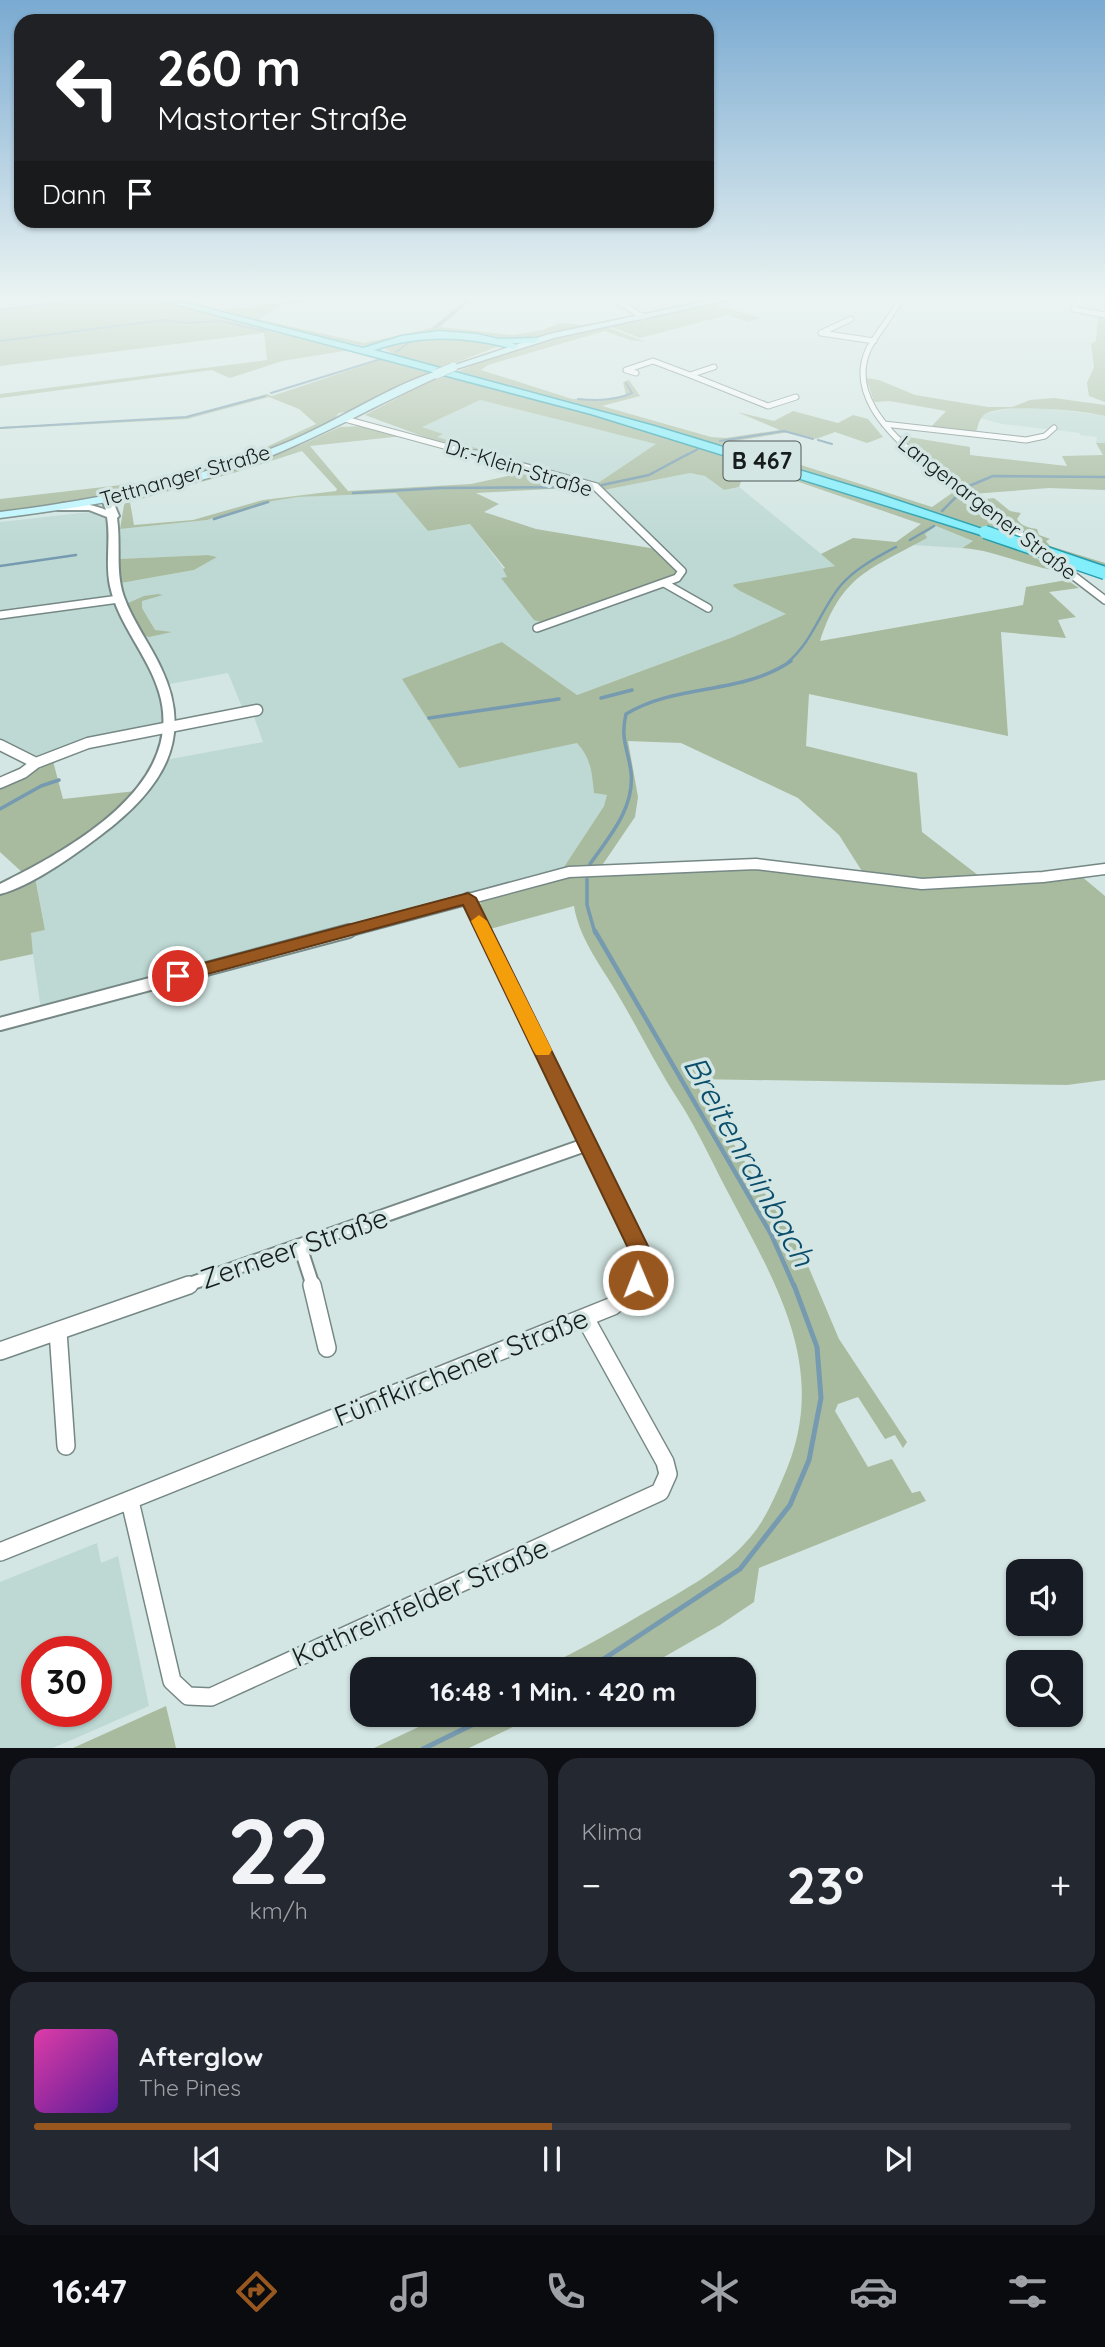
<!DOCTYPE html>
<html lang="de">
<meta charset="utf-8">
<style>
:root{--surface:#171b24;--page:#242831;--text:#f1f3f6;--muted:#9ea1a6;--line:#363941;--accent:#97571f}
body{margin:0;font-family:Quicksand,sans-serif;background:var(--page);color:var(--text);height:100vh;display:flex;flex-direction:column;font-size:26px;white-space:nowrap}
*{box-sizing:border-box;margin:0}
p{font-size:23px;color:var(--muted)}
.icon{flex:none;width:38px;height:38px;fill:none;stroke:currentColor;stroke-width:2;stroke-linecap:round;stroke-linejoin:round}
.map{position:relative;height:1748px;overflow:hidden}
.sheet{display:flex;flex-direction:column;gap:10px;padding:10px;background:#0d0f14;flex:1}
.sheet>*{flex:none}
.banner{position:absolute;left:14px;top:14px;width:700px;height:214px;border-radius:21px;box-shadow:0 2px 5px #0004;background:#202124;color:#fff;overflow:hidden}
.buttons{position:absolute;left:1006px;top:1559px;display:grid;gap:14px}
.buttons a{display:grid;place-items:center;width:77px;height:77px;border-radius:14px;background:var(--surface);box-shadow:0 2px 5px #0004;font-size:35px}
.speed{position:absolute;left:21px;top:1636px;display:flex;gap:14px;font-size:35px;font-weight:700;text-align:center}
.speed>*{display:grid;place-content:center;width:91px;height:91px;border-radius:50%;background:var(--surface);box-shadow:0 2px 5px #0004;line-height:1}
.speed .limit{border:10px solid #d22;background:#fff;color:#111}
.pin{position:absolute;display:grid;place-items:center;width:60px;height:60px;color:#fff;margin:-30px;border:4px solid #fff;border-radius:50%;box-shadow:0 2px 7px #0007}
.me{position:absolute;width:77px;margin:-38px;rotate:359deg;stroke-linejoin:round;filter:drop-shadow(0 0 5px #0008)}
.turn{display:flex;align-items:center;gap:24px;height:147px;padding:0 28px;font-size:32px}
.turn .icon{width:91px;height:91px;stroke-width:2.5}
.turn b{display:block;font-size:49px;line-height:60px}
.then{display:flex;align-items:center;height:66px;padding:0 28px;background:#0003;gap:14px;font-size:26px}
.big{font-size:52px;font-weight:700;line-height:1.1}
.sheet .card{flex:1;display:flex;flex-direction:column;justify-content:center;gap:10px;min-width:0;padding:0 24px;border-radius:21px;background:var(--page)}
.sheet .dial{align-items:center;gap:0}
.dial b{font-size:91px;line-height:1}
.song{display:flex;align-items:center;gap:21px}
.cover{width:84px;height:84px;border-radius:10px;background:linear-gradient(135deg,hsl(320 70% 55%),hsl(270 70% 35%))}
.played{height:7px;border-radius:4px;background:linear-gradient(90deg,var(--accent) 50%,var(--line) 50%)}
.keys{display:flex;justify-content:space-around;direction:ltr}
.heat{display:flex;justify-content:space-between;align-items:center;font-size:38px;direction:ltr}
.sheet .tiles{flex:1;display:grid;gap:10px;grid-template-columns:1fr 1fr}
.card:last-child{grid-column:span 2}
.trip{position:absolute;left:350px;top:1657px;width:406px;height:70px;border-radius:21px;background:var(--surface);box-shadow:0 2px 5px #0004;font-weight:700;line-height:70px;text-align:center}
.menu{display:flex;height:112px;justify-content:space-around;align-items:center;background:#090b0e;color:var(--muted)}
.menu .icon{width:49px;height:49px}
.menu .active{color:var(--accent)}
.menu b{font-size:32px;color:var(--text)}
.map>svg:first-child{display:block}
</style>
<div class="map">
<svg width="1105" height="1749" viewBox="0 0 1105 1749">
<rect width="100%" height="100%" fill="#d3e6e3"/>
<!-- built -->
<path fill="#bed9d4" fill-rule="evenodd" d="M 480,400 L 603,431 L 606,430 L 657,444 L 595,485 L 492,456 L 435,437 L 421,427 Z
M 1029,406 L 1105,416 L 1105,443 L 1096,443 L 1097,437 L 1080,435 L 1080,433 L 1002,424 L 980,418 L 987,413 Z
M 690,473 L 705,476 L 724,490 L 739,487 L 836,566 L 734,584 L 740,591 L 787,614 L 733,637 L 577,695 L 502,642 L 459,768 L 597,736 L 609,791 L 604,806 L 562,870 L 41,1010 L 30,933 L 45,930 L 35,876 L 91,844 L 118,821 L 165,760 L 263,742 L 253,714 L 244,712 L 228,673 L 170,684 L 128,603 L 121,583 L 194,570 L 216,557 L 208,555 L 118,559 L 120,529 L 207,520 L 273,501 L 298,497 L 396,492 L 428,531 L 470,524 L 545,623 L 531,628 L 534,631 L 686,575 L 685,569 L 604,490 Z
M 108,510 L 112,529 L 108,568 L 156,678 L 164,716 L 162,722 L 146,729 L 47,756 L 34,757 L 3,741 L 0,742 L 0,522 Z
M 936,526 L 973,541 L 962,548 L 913,545 L 926,538 L 925,534 Z
M 97,1543 L 101,1563 L 118,1556 L 149,1706 L 53,1748 L 0,1748 L 0,1582 ZM 37,1652 L 96,1652 L 96,1712 L 37,1712 Z"/>
<!-- green -->
<path fill="#a9bb9f" fill-rule="evenodd" d="M 93,297 L 146,297 L 258,327 L 211,315 L 233,319 L 436,370 L 351,411 L 339,413 L 333,420 C 230,475 114,495 0,513 L 0,499 L 173,479 L 262,449 L 316,424 L 299,409 L 269,397 L 187,419 L 0,429 L 0,427 L 185,417 L 267,394 L 272,396 L 383,359 L 350,350 L 282,361 L 230,378 L 212,370 L 0,398 L 0,394 L 267,360 L 264,333 L 0,366 L 0,309 Z
M 326,297 L 340,297 L 283,305 L 258,319 L 364,343 L 431,328 L 465,300 L 452,297 L 472,299 L 441,327 L 513,335 L 542,330 L 560,323 L 584,325 L 637,317 L 521,339 L 438,331 L 408,335 L 363,346 L 216,311 Z
M 741,298 L 717,305 L 761,318 L 749,322 L 727,315 L 640,338 L 609,326 Z
M 1098,316 L 1105,316 L 1105,402 L 1089,396 L 1087,383 L 1094,367 L 1091,344 L 1096,341 Z
M 607,327 L 646,342 L 630,340 L 605,331 L 488,365 L 481,370 L 572,399 L 600,400 L 626,395 L 623,382 L 629,380 L 640,396 L 602,406 L 711,437 L 726,438 L 780,430 L 737,412 L 774,421 L 793,411 L 838,423 L 853,415 L 868,419 L 883,437 L 867,443 L 835,432 L 816,439 L 789,432 L 729,442 L 932,507 L 952,493 L 1006,535 L 653,426 L 458,371 L 516,349 Z
M 442,334 L 499,346 L 442,368 L 393,354 L 384,348 Z
M 448,373 L 534,396 L 979,533 L 1026,550 L 1052,570 C 1021,564 993,550 962,548 L 973,541 L 936,526 L 925,534 L 927,538 C 871,569 842,574 820,641 L 1023,605 L 1026,587 L 1067,580 L 1079,588 L 1049,592 L 1076,617 L 1058,620 L 1066,638 L 1001,632 L 1008,736 L 809,694 L 806,746 L 917,773 L 922,832 L 983,879 L 924,880 L 865,876 L 839,835 L 798,798 L 681,743 L 628,741 L 638,797 L 635,817 L 601,867 L 562,870 L 604,806 L 607,795 L 594,793 C 592,773 591,758 577,743 L 459,768 L 402,679 L 502,642 L 577,695 L 733,637 L 786,614 L 740,591 L 733,586 L 734,584 L 835,566 L 821,554 L 853,538 L 896,542 L 921,524 L 764,470 L 742,479 L 739,487 L 724,490 L 705,476 L 690,473 L 604,490 L 595,485 L 656,444 L 480,400 L 422,427 L 443,434 L 437,437 L 497,454 L 494,455 L 430,439 L 365,415 L 432,380 L 361,415 Z
M 866,378 L 879,380 L 915,395 L 988,407 L 1012,407 L 1030,400 L 1054,398 L 1105,405 L 1105,416 C 1082,410 1004,403 985,414 C 979,418 978,426 976,433 L 930,428 L 946,411 L 890,401 L 874,402 Z
M 364,426 L 403,436 L 310,446 L 348,491 L 471,484 L 531,471 L 591,488 L 596,492 L 568,488 L 476,493 L 499,504 L 484,512 L 536,529 L 656,549 L 677,573 L 545,623 L 534,620 L 501,578 L 507,577 L 503,569 L 505,568 L 470,524 L 428,531 L 396,493 L 298,497 L 273,501 L 207,520 L 120,529 L 124,505 L 127,501 L 166,491 L 132,498 L 139,495 L 301,445 L 340,427 ZM 302,451 L 337,489 L 336,491 L 263,500 L 193,520 L 134,525 L 130,502 L 237,472 Z
M 896,435 L 970,447 L 970,455 L 1067,466 L 1062,456 L 1103,455 L 1096,443 L 1105,443 L 1105,490 L 1049,488 L 972,494 Z
M 994,498 L 1010,511 L 1021,513 L 1017,519 C 1021,526 1029,528 1037,529 L 1039,535 L 1050,539 L 1046,541 L 1050,546 L 1105,563 L 1105,569 L 1040,546 L 978,500 Z
M 208,555 L 217,557 L 194,570 L 121,583 L 118,559 Z
M 158,594 L 163,595 L 142,601 L 142,608 L 155,630 L 172,632 L 149,637 L 145,636 L 128,603 L 144,596 Z
M 53,761 L 63,799 L 136,791 L 98,828 L 24,874 L 0,852 L 0,785 Z
M 758,866 L 894,884 L 1081,876 L 1105,896 L 1105,1080 L 1067,1085 L 693,1079 L 803,1254 L 839,1339 L 907,1442 L 903,1448 L 895,1435 L 885,1439 L 858,1397 L 838,1404 L 835,1411 L 868,1467 L 892,1459 L 912,1493 L 920,1491 L 926,1501 L 759,1568 L 754,1602 L 720,1625 L 643,1669 L 540,1669 C 578,1651 615,1630 651,1609 C 684,1590 721,1570 746,1542 C 764,1523 773,1501 783,1478 C 830,1374 780,1291 732,1200 C 714,1167 699,1132 679,1101 C 658,1069 641,1034 621,1000 C 605,971 579,940 574,906 L 490,929 L 479,906 L 485,896 L 569,874 Z
M 35,877 L 45,930 L 31,933 L 33,954 L 0,961 L 0,895 Z
M 166,1706 L 176,1748 L 73,1748 Z
M 444,1715 L 538,1715 L 469,1748 L 374,1748 Z"/>
<g fill="none" stroke-linecap="round" stroke-linejoin="round">
<!-- stream-far4 -->
<path stroke="#769aaf" stroke-width="2" d="M 0,310 L 105,297
M 436,327 L 469,300
M 0,341 L 164,320 L 186,323 L 221,321 L 264,331
M 396,352 L 414,339
M 271,393 L 381,359
M 578,399 C 597,401 615,401 632,393 L 626,383
M 0,428 L 186,417 L 265,396
M 818,440 L 832,444
M 720,441 L 784,431 L 813,439
M 685,456 L 698,449"/>
<!-- stream-far3 -->
<path stroke="#769aaf" stroke-width="2.5" d="M 602,485 L 649,475 L 688,454
M 969,486 L 993,476 L 1105,477
M 353,493 L 441,488 L 581,487
M 942,511 L 956,497
M 214,519 L 268,502
M 910,540 L 934,526
M 0,566 L 76,555
M 788,662 C 813,641 821,609 841,585 C 856,568 877,557 896,547"/>
<!-- stream-far2 -->
<path stroke="#769aaf" stroke-width="3.5" d="M 601,698 L 632,690
M 429,718 L 559,699
M 0,809 L 41,786 L 59,780
M 590,864 C 609,837 635,808 631,772 C 628,749 620,739 626,714 C 677,683 742,695 791,661
M 587,879 L 587,905 L 595,933"/>
<!-- stream-far1 -->
<path stroke="#769aaf" stroke-width="4.5" d="M 595,931 L 771,1234 L 794,1286"/>
<!-- stream -->
<path stroke="#769aaf" stroke-width="5" d="M 587,1670 L 740,1569 L 790,1505 L 809,1460 L 821,1398 L 817,1347 L 794,1285
M 423,1749 L 492,1715"/>
<defs>
<path id="minor-far4" d="M 611,297 L 643,317
M 902,297 C 893,315 879,330 869,348 C 848,391 886,430 916,456
M 1081,297 L 1073,309 L 1105,315
M 851,319 L 821,333 L 874,341
M 636,373 L 626,370 L 653,361 L 690,375 L 714,367
M 690,375 L 768,406 L 796,397
M 345,419 L 481,456
M 884,424 L 1026,440 L 1045,436 L 1054,428"/>
<path id="minor-far3" d="M 475,454 L 596,487 L 682,571 L 677,578 L 537,628
M 914,454 L 1036,547
M 1049,557 L 1105,600
M 664,583 L 708,608
M 0,615 L 119,599"/>
<path id="minor-far2" d="M 0,745 L 36,763
M 0,783 L 23,773 L 36,763 L 88,743 L 257,710
M 468,898 L 485,933
M 342,933 L 569,872 L 756,864 L 922,884 L 1043,877 L 1105,869"/>
<path id="minor-far1" d="M 484,931 L 639,1248 L 640,1266 L 633,1286
M 0,1024 L 349,931
M 300,1246 L 313,1286
M 184,1286 L 588,1144"/>
<path id="minor" d="M 312,1285 L 327,1348
M 58,1331 L 66,1446
M 0,1351 L 189,1285
M 130,1501 L 172,1681 L 188,1696 L 211,1697 L 660,1492 L 668,1474 L 665,1462 L 585,1318
M 0,1552 L 613,1306 L 634,1285"/>
<path id="tertiary" d="M 107,496 L 112,499 L 119,516 L 117,518 C 121,545 115,572 124,597 C 133,622 150,644 161,668 C 196,741 159,791 101,835 C 76,854 30,887 0,894 L 0,884 C 68,850 188,786 159,692 C 148,655 118,624 110,586 C 105,563 111,540 107,517 L 89,510 L 58,510 L 53,507 C 67,499 91,504 106,510 L 102,499 Z"/>
<path id="secondary" d="M 726,297 L 742,297 L 554,338 L 456,369 L 449,367 L 549,334 Z
M 437,371 L 441,374 L 440,376 C 380,403 322,436 261,460 C 177,492 88,507 0,518 L 0,512 C 97,500 192,481 283,444 C 335,423 383,389 437,371 Z"/>
<path id="primary" d="M 148,297 L 163,297 L 363,348 L 402,336 L 439,331 L 476,334 L 499,339 L 538,338 L 539,340 L 535,343 L 512,343 L 518,346 L 514,349 C 465,336 422,334 374,350 L 654,426 L 878,494 L 991,532 L 981,535 L 591,414 Z"/>
</defs>
<!-- minor-far4 casing -->
<use href="#minor-far4" stroke="#768885" stroke-width="7"/>
<!-- minor-far3 casing -->
<use href="#minor-far3" stroke="#768885" stroke-width="10"/>
<!-- minor-far2 casing -->
<use href="#minor-far2" stroke="#768885" stroke-width="13"/>
<!-- minor-far1 casing -->
<use href="#minor-far1" stroke="#768885" stroke-width="16"/>
<!-- minor casing -->
<use href="#minor" stroke="#768885" stroke-width="20"/>
<!-- tertiary casing -->
<use href="#tertiary" stroke="#768885" stroke-width="4"/>
<!-- secondary casing -->
<use href="#secondary" stroke="#768885" stroke-width="3"/>
<!-- primary casing -->
<use href="#primary" stroke="#269dac" stroke-width="3"/>
<!-- minor-far4 -->
<use href="#minor-far4" stroke="#fff" stroke-width="5"/>
<!-- minor-far3 -->
<use href="#minor-far3" stroke="#fff" stroke-width="7"/>
<!-- minor-far2 -->
<use href="#minor-far2" stroke="#fff" stroke-width="10"/>
<!-- minor-far1 -->
<use href="#minor-far1" stroke="#fff" stroke-width="12"/>
<!-- minor -->
<use href="#minor" stroke="#fff" stroke-width="17"/>
<!-- tertiary -->
<use href="#tertiary" fill="#fff" fill-rule="evenodd"/>
<!-- secondary -->
<use href="#secondary" fill="#c0f6fe" fill-rule="evenodd"/>
<!-- primary -->
<use href="#primary" fill="#82eefc" fill-rule="evenodd"/>
<defs>
<path id="secondary-bridge" d="M 437,374 L 453,367"/>
<path id="primary-bridge" d="M 985,532 L 1105,573"/>
</defs>
<!-- secondary-bridge casing -->
<use href="#secondary-bridge" stroke="#768885" stroke-width="10" stroke-linecap="butt"/>
<!-- primary-bridge casing -->
<use href="#primary-bridge" stroke="#269dac" stroke-width="15" stroke-linecap="butt"/>
<!-- secondary-bridge -->
<use href="#secondary-bridge" stroke="#c0f6fe" stroke-width="9"/>
<!-- primary-bridge -->
<use href="#primary-bridge" stroke="#82eefc" stroke-width="12"/>
</g>
<!-- sky -->
<linearGradient id="sky" x2="0" y2="1"><stop stop-color="#7aaad1"/><stop offset="0.55" stop-color="#ebf4f2"/><stop offset="1" stop-color="#ebf4f2" stop-opacity="0"/></linearGradient>
<rect width="1105" height="542" fill="url(#sky)"/>
<!-- route -->
<path fill="#97571f" stroke="#623914" stroke-width="2" d="M 468,893 L 476,898 L 649,1248 L 653,1264 L 646,1286 L 638,1289 L 630,1286 C 626,1278 630,1261 628,1248 L 463,905 L 178,982 L 169,976 L 178,970 Z"/>
<!-- slow -->
<path fill="#f59e0b" d="M 479,915 L 487,921 L 552,1050 L 549,1055 L 536,1055 L 533,1050 L 471,921 Z"/>
<g text-anchor="middle" stroke-width="7" stroke-linejoin="round" paint-order="stroke">
<!-- far-street labels -->
<g font-size="21" fill="#161d1c" stroke="#d3e6e3">
<text transform="translate(519 468) rotate(17)" y="7">Dr.-Klein-Straße</text>
<text transform="translate(185 476) rotate(-16)" y="7">Tettnanger Straße</text>
<text transform="translate(987 508) rotate(38)" y="7">Langenargener Straße</text>
</g>
<!-- shield labels -->
<rect fill="#d3e6e3" stroke="#4f5958" stroke-width="2" x="723.5" y="441.5" width="77" height="39" rx="5"/>
<g font-size="23" font-weight="bold" fill="#161d1c">
<text x="762" y="469">B 467</text>
</g>
<!-- near-street labels -->
<g font-size="28" fill="#161d1c" stroke="#d3e6e3">
<text transform="translate(294 1248) rotate(-19)" y="10">Zerneer Straße</text>
<text transform="translate(461 1367) rotate(-22)" y="10">Fünfkirchener Straße</text>
<text transform="translate(420 1602) rotate(-24)" y="10">Kathreinfelder Straße</text>
</g>
<!-- near-water labels -->
<g font-size="32" font-style="italic" fill="#0a4e6c" stroke="#d3e6e3">
<text transform="translate(749 1161) rotate(61)" y="11">Breitenrainbach</text>
</g>
</g>
</svg>
<div class="buttons">
<a><svg class="icon" aria-label="sound" viewBox="0 0 24 24"><path d="M4 9h4l5-4v14l-5-4H4zM17 9q2 3 0 6"/></svg></a>
<a><svg class="icon" aria-label="search" viewBox="0 0 24 24"><circle cx="10" cy="10" r="6"/><path d="M15 15l6 6"/></svg></a>
</div>
<div class="speed"><div class="limit">30</div></div>
<div class="pin" style="left:178px;top:976px;background:#d93025"><svg class="icon" aria-label="arrive" viewBox="0 0 24 24"><path d="M6 21V4h12l-3 4 3 4H6"/></svg></div>
<svg class="me" style="left:638px;top:1280px" viewBox="-20 -20 40 40"><circle r="17" fill="#97571f" stroke="#fff" stroke-width="3"/><path d="M0-11L8 9 0 5-8 9z" fill="#fff"/></svg>
<div class="trip">16:48 · 1 Min. · 420 m</div>
<div class="banner">
<div class="turn"><svg class="icon" aria-label="left" viewBox="0 0 24 24"><path d="M17 20v-9H6M10 6l-5 5 5 5"/></svg><div><b>260 m</b>Mastorter Straße</div></div>
<div class="then">Dann<svg class="icon" aria-label="arrive" viewBox="0 0 24 24"><path d="M6 21V4h12l-3 4 3 4H6"/></svg></div>
</div>
</div>
<section class="sheet">
<div class="tiles">
<div class="card dial"><b>22</b><p>km/h</p></div>
<div class="card"><p>Klima</p>
<div class="heat"><a>−</a><b class="big">23°</b><a>+</a></div>
</div>
<div class="card">
<div class="song"><i class="cover"></i><div><b>Afterglow</b><p>The Pines</p></div></div>
<div class="played"></div>
<div class="keys"><svg class="icon" aria-label="previous" viewBox="0 0 24 24"><path d="M18 5L8 12l10 7zM5 5v14"/></svg><svg class="icon" aria-label="pause" viewBox="0 0 24 24"><path d="M8 5v14M16 5v14"/></svg><svg class="icon" aria-label="next" viewBox="0 0 24 24"><path d="M6 5l10 7-10 7zM19 5v14"/></svg></div>
</div>
</div>
</section>
<nav class="menu">
<b>16:47</b>
<svg class="icon active" aria-label="directions" viewBox="0 0 24 24"><path d="M12 3l9 9-9 9-9-9zM9 14v-3h6M13 9l2 2-2 2"/></svg>
<svg class="icon" aria-label="music" viewBox="0 0 24 24"><path d="M9 18V5l10-2v13"/><circle cx="6" cy="18" r="3"/><circle cx="16" cy="16" r="3"/></svg>
<svg class="icon" aria-label="phone" viewBox="0 0 24 24"><path d="M5 4h4l2 5-3 2q2 4 5 5l2-3 5 2v4C11 20 4 13 5 4z"/></svg>
<svg class="icon" aria-label="climate" viewBox="0 0 24 24"><path d="M12 3v18M4 7l16 10M4 17L20 7"/></svg>
<svg class="icon" aria-label="car" viewBox="0 0 24 24"><path d="M5 17H2v-5l4-1 3-4h7l3 4 3 1v5h-3M9 17h6M6 11h13"/><circle cx="7" cy="17" r="2"/><circle cx="17" cy="17" r="2"/></svg>
<svg class="icon" aria-label="filters" viewBox="0 0 24 24"><path d="M4 7h16M4 17h16"/><circle cx="9" cy="7" r="2"/><circle cx="15" cy="17" r="2"/></svg>
</nav>
